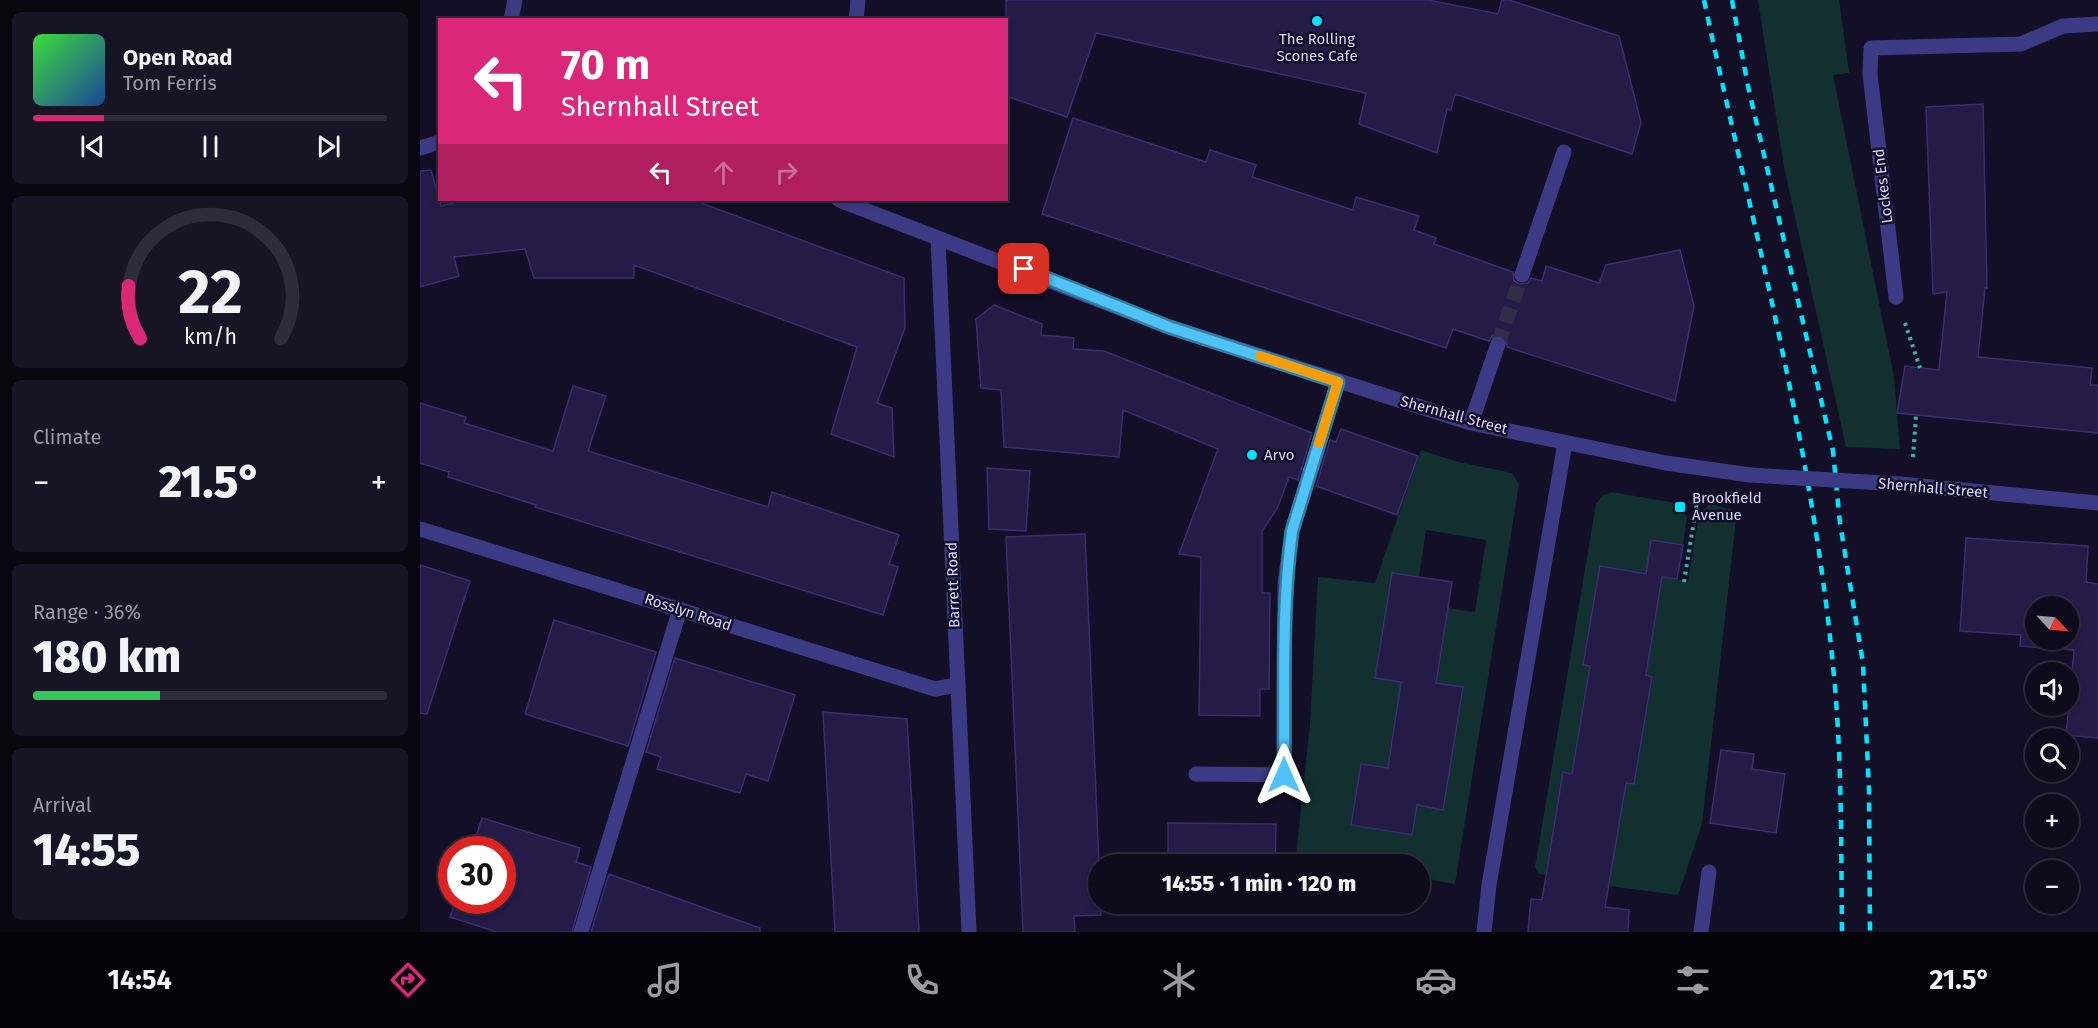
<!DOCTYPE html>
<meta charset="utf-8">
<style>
:root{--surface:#0e0b1c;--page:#171425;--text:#f1f3f6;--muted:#9b9ba3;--line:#2e2b3b;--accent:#db2777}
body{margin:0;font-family:"Fira Sans",sans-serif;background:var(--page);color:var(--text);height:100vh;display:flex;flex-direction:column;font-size:22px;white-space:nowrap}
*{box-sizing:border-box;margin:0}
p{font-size:20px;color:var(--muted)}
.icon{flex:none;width:33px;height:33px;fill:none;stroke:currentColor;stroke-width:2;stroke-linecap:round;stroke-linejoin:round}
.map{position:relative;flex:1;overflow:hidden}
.drawer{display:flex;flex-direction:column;gap:12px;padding:12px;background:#08060f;width:420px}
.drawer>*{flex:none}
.hud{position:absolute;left:18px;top:18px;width:570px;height:183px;border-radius:0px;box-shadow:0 3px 9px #0003,0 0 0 2px var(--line);background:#db2777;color:#fff;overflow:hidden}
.needle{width:39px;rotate:116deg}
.fabs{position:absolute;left:1605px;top:596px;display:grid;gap:12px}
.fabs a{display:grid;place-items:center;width:54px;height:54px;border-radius:50%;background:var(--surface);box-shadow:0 3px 9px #0003,0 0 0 2px var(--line);font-size:30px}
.speed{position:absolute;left:18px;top:836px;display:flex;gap:12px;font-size:30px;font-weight:700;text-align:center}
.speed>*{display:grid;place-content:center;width:78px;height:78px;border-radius:50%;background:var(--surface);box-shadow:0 3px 9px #0003,0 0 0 2px var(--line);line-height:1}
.speed .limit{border:9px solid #d22;background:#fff;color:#111}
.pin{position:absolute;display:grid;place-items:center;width:51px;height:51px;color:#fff;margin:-26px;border-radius:12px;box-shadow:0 3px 9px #0006}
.me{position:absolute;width:66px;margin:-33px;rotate:0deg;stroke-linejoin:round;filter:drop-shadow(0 0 4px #0008)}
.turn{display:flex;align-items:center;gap:21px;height:126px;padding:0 24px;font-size:27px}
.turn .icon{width:78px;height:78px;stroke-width:2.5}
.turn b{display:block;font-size:42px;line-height:51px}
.lanes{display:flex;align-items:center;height:57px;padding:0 24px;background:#0003;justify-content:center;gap:30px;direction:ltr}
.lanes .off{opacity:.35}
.big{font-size:45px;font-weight:800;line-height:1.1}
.drawer .widget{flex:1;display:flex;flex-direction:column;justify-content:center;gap:9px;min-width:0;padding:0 21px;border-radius:9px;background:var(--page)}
.drawer .dial{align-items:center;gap:0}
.dial svg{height:156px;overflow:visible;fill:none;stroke:var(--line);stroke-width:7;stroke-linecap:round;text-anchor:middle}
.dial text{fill:var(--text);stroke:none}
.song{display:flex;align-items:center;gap:18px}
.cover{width:72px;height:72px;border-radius:9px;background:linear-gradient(135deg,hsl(120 70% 55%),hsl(220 70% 35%))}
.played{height:6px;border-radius:3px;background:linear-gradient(90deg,var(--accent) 20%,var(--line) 20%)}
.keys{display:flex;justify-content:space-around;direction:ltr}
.heat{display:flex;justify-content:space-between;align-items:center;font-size:33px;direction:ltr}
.charge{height:9px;border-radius:4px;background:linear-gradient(90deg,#34c759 36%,var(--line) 0)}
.trip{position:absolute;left:668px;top:854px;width:342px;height:60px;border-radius:30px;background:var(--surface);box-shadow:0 3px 9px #0003,0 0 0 2px var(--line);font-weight:800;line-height:60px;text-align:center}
.tabs{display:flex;height:96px;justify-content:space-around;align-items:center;background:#06040b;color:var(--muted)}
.tabs .icon{width:42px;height:42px}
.tabs .current{color:var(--accent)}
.tabs b{font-size:27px;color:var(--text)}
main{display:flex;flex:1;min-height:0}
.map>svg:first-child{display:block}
</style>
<main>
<section class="drawer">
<div class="widget">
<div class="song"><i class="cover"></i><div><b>Open Road</b><p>Tom Ferris</p></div></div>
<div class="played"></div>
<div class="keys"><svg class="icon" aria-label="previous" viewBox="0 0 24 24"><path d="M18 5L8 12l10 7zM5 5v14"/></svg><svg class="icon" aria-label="pause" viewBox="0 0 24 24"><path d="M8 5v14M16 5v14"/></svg><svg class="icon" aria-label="next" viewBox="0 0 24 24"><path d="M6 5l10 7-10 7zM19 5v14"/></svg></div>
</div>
<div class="widget dial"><svg viewBox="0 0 100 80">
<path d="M14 69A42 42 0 1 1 86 69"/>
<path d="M14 69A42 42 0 0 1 8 42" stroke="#db2777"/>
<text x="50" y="56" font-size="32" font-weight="700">22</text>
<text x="50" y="72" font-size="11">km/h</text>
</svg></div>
<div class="widget"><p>Climate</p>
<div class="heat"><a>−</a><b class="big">21.5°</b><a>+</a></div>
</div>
<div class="widget"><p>Range · 36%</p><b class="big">180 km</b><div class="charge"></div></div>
<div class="widget"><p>Arrival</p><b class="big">14:55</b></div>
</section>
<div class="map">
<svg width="1678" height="932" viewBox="0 0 1678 932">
<rect width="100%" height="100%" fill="#130f26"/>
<!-- green -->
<path fill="#12302f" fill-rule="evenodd" d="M 1338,0 L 1419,0 L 1429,73 L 1413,75 L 1474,377 L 1480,449 L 1426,447 L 1364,167 Z
M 1001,450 L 1038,462 L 1092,473 L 1099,484 L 1035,884 L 999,878 L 999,864 L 923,864 L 876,856 L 890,724 L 898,577 L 955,583 ZM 1006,530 L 1066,540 L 1055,612 L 1028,608 L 1016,683 L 1043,687 L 1023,809 L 997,805 L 991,835 L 931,825 L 941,764 L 968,768 L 981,682 L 955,677 L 972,573 L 999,577 Z
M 1192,492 L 1256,503 L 1267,517 L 1263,545 L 1231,540 L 1226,574 L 1180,566 L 1163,664 L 1170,666 L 1152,774 L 1143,772 L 1126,875 L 1119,874 L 1115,867 L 1176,504 L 1183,495 Z
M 1290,504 L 1317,511 L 1282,824 L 1258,895 L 1189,886 L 1206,783 L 1214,784 L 1232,677 L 1226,675 L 1242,577 L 1268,581 L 1279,514 Z"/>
<!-- building -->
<path fill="#241b47" stroke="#3b2d73" stroke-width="1.5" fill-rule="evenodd" d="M 586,0 L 1008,0 L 1078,14 L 1082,0 L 1089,0 L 1199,36 L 1221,123 L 1212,154 L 1035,94 L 1031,110 L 1027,109 L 1017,153 L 939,124 L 946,93 L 676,33 L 647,117 L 586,96 Z
M 1563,104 L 1567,288 L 1565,288 L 1558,357 L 1672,368 L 1670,385 L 1678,385 L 1678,433 L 1477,413 L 1485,366 L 1519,370 L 1527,292 L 1513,294 L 1506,107 Z
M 653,118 L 786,162 L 790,150 L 836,165 L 832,177 L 933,210 L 936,197 L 999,216 L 994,230 L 1016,238 L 1014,244 L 1093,272 L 1094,281 L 1099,284 L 1108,283 L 1111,278 L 1122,281 L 1126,266 L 1179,283 L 1186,265 L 1260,250 L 1274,306 L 1255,401 L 1087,347 L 1086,338 L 1081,335 L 1072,336 L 1069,341 L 1033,329 L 1026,348 L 622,214 Z
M 11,170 L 21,206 L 45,200 L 273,200 L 484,278 L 485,328 L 457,403 L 472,408 L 474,457 L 411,434 L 437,347 L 214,265 L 214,278 L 114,278 L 105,249 L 34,257 L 39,276 L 0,287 L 0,171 Z
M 574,305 L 622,324 L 621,335 L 654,338 L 653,349 L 684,351 L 892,433 L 878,480 L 869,477 L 857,509 L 842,531 L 842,593 L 850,593 L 849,689 L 840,689 L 840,716 L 779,715 L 781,557 L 759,554 L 798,449 L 703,410 L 699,457 L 584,447 L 581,390 L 561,388 L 556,319 Z
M 153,386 L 186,396 L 168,451 L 348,507 L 352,492 L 479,535 L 469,564 L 478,567 L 463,615 L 115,507 L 116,505 L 28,477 L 29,472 L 0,463 L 0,403 L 46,417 L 44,423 L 133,451 Z
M 921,429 L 998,456 L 977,515 L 896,486 L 910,440 L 916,442 Z
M 567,468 L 610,471 L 606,531 L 569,529 Z
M 665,534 L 679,864 L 678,903 L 680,903 L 681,915 L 654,916 L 655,932 L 603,932 L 586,537 Z
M 1546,538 L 1668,546 L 1666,582 L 1678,584 L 1678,738 L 1646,735 L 1654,650 L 1600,646 L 1601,635 L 1540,631 ZM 1616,606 L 1648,606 L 1648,639 L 1616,639 Z
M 1231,540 L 1263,545 L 1257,579 L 1242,577 L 1226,675 L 1232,677 L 1214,784 L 1206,783 L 1185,907 L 1209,910 L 1208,932 L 1108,932 L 1111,899 L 1122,900 L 1143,772 L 1152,774 L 1170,666 L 1163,665 L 1180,566 L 1226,574 Z
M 0,565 L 50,581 L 7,714 L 0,713 Z
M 972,573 L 1032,582 L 1016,683 L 1043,687 L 1023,810 L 997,805 L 992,835 L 931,825 L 941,764 L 968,768 L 981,682 L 955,678 Z
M 134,620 L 236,652 L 208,746 L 105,714 Z
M 255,658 L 375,695 L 348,781 L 326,774 L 320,793 L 237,769 L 241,757 L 226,752 Z
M 403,712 L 487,719 L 499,932 L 415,932 Z
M 1301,750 L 1334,754 L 1332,769 L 1365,774 L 1356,833 L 1290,823 Z
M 62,818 L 160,848 L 156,862 L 171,867 L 152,932 L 77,932 L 30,917 L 36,900 L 82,900 L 82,849 L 52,849 Z
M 748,823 L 856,824 L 855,864 L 748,864 Z
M 189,874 L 340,928 L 340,932 L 171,932 Z"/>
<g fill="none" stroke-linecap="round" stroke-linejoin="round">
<!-- minor-tunnel -->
<path stroke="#312d47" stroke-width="15" stroke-dasharray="15 8" stroke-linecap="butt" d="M 1078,344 L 1102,275"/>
<!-- path -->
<path stroke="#2fb8b0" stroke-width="4" stroke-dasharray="3 4.5" stroke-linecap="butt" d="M 1485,323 L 1500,368
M 1493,457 L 1496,415
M 1264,582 L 1278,496"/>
<!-- minor -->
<path stroke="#3d3a85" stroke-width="15" d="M 91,20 L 95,0
M 436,20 L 438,0
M 0,148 L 20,142
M 419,200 L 749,327 L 1051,423 L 1246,463 L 1330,475
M 518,239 L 549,932
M 1102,275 L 1144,152
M 1476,297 L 1450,74 L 1451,48 L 1601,44 L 1643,26 L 1678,24
M 1051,423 L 1078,344
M 1480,484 L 1678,503
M 0,529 L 515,689 L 537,685
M 776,774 L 864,775 L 865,583 L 872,531 L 918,382
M 161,932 L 260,609
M 1064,932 L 1069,885 L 1145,443
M 1281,932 L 1289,872"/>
<!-- rail -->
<path stroke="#00e5ff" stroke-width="4.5" stroke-dasharray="9 8" stroke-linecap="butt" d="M 1284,0 C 1332,224 1393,446 1414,676 C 1422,761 1421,847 1422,932
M 1312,0 L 1328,86 L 1413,451 L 1420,523 L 1443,663 L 1449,790 L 1450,932"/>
<!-- minor-bridge -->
<path stroke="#3d3a85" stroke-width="15" d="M 1330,475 L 1480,484"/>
</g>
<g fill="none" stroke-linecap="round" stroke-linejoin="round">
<defs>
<path id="route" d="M 604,269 L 749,327 L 918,382 L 872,531 C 861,612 865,694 864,775"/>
</defs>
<!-- route casing -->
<use href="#route" stroke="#337fa1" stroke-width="15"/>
<!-- route -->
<use href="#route" stroke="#4fc3f7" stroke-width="10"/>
<!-- slow -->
<path stroke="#f59e0b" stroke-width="10" d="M 840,356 L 918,382 L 899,443"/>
</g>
<!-- markers -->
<g fill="#00e5ff" stroke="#130f26" stroke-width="2">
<circle cx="897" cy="21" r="6"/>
<circle cx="832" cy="455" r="6"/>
<rect x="1254" y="501" width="12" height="12" rx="3"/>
</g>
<g text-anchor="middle" stroke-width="5" stroke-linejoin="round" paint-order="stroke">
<!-- poi labels -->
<g font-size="15" fill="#d9d4ff" stroke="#130f26" text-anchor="start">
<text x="897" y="44" text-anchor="middle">The Rolling<tspan x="897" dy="17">Scones Cafe</tspan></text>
<text x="844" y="460">Arvo</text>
<text x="1272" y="503">Brookfield<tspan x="1272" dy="17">Avenue</tspan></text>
</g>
<!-- street labels -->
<g font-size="15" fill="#d9d4ff" stroke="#130f26">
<text transform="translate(1463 186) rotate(-97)" y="5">Lockes End</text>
<text transform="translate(1034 415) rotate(15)" y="5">Shernhall Street</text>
<text transform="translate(1513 488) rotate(5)" y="5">Shernhall Street</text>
<text transform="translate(533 585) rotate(-92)" y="5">Barrett Road</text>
<text transform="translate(268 612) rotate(18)" y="5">Rosslyn Road</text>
</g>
</g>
</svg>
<div class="fabs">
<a><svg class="needle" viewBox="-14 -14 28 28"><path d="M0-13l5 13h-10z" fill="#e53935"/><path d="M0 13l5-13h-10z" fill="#9b9ba3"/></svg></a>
<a><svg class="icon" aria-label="sound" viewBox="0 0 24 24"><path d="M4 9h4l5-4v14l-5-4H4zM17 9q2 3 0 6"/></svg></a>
<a><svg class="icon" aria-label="search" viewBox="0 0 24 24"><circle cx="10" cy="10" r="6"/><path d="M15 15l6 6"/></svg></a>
<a>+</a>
<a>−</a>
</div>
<div class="speed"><div class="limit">30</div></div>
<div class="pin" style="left:604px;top:269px;background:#d93025"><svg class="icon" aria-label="arrive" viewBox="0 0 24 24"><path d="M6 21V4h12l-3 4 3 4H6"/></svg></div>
<svg class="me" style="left:864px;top:775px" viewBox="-20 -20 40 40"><path d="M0-17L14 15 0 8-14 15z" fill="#4fc3f7" stroke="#fff" stroke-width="4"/></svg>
<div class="trip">14:55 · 1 min · 120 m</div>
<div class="hud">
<div class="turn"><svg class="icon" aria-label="left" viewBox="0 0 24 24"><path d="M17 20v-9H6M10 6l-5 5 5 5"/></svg><div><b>70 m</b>Shernhall Street</div></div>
<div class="lanes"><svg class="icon" aria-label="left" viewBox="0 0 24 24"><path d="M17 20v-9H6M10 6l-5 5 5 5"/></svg><svg class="icon off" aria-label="ahead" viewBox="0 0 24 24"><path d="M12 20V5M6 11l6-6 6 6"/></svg><svg class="icon off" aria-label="right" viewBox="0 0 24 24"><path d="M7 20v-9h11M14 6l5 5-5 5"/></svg></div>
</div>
</div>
</main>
<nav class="tabs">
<b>14:54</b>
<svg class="icon current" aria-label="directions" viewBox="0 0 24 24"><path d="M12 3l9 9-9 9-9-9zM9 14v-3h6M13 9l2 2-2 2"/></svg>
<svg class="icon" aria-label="music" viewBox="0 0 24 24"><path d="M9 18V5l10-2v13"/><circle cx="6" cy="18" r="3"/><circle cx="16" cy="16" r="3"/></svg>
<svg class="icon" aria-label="phone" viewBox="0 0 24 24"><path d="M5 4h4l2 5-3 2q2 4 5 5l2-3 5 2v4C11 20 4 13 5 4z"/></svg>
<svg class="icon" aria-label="climate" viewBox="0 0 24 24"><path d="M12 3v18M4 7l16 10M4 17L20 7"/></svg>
<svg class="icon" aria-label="car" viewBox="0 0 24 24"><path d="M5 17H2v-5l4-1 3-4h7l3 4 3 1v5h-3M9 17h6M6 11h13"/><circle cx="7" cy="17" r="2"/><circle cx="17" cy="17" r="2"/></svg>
<svg class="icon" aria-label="filters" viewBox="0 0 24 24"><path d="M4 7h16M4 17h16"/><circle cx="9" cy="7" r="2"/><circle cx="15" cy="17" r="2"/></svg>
<b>21.5°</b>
</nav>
